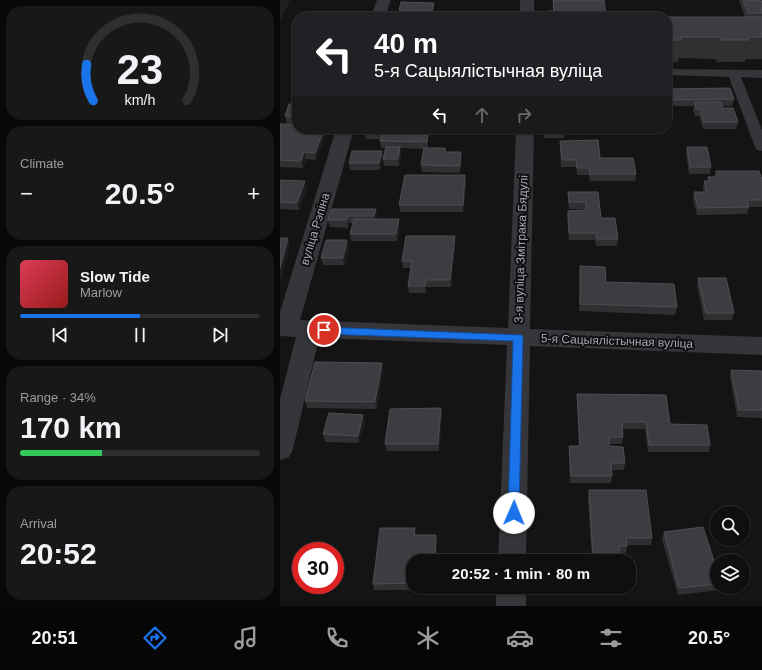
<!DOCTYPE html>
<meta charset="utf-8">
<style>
:root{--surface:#0f0f10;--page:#181819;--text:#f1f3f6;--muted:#9b9c9f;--line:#2f2f30;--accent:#1a73e8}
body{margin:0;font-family:Arial,sans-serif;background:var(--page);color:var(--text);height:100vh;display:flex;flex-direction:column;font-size:15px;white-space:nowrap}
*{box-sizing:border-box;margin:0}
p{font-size:13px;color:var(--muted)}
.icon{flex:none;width:22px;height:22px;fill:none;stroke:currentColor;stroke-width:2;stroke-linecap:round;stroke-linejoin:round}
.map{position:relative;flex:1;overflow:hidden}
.details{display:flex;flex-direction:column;gap:6px;padding:6px;background:#080809;width:280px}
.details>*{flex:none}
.hud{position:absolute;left:12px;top:12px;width:380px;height:122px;border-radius:16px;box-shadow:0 1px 3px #0004,0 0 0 1px var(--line);background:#202124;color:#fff;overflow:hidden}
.controls{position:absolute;left:430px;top:506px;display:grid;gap:8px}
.controls a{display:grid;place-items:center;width:40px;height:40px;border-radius:50%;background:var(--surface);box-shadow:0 1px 3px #0004,0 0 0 1px var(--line);font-size:20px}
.speed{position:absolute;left:12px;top:542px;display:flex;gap:8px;font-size:20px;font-weight:700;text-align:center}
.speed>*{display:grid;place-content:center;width:52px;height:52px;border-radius:50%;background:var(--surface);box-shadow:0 1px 3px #0004,0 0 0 1px var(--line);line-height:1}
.speed .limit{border:6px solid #d22;background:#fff;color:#111}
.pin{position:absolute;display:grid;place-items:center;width:34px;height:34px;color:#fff;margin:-17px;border:2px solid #fff;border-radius:50%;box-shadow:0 1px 4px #0007}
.me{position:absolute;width:44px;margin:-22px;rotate:1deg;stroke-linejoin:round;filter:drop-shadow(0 0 3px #0008)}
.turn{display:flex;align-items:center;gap:14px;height:84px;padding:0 16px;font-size:18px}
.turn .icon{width:52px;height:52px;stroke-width:2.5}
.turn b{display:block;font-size:28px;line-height:34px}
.lanes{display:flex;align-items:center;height:38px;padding:0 16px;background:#0003;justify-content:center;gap:20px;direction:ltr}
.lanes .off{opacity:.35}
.big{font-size:30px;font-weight:700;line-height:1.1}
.details .card{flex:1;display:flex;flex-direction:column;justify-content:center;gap:6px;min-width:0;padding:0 14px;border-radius:16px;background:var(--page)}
.details .dial{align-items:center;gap:0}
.dial svg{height:104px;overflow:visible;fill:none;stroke:var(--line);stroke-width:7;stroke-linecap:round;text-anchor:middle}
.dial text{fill:var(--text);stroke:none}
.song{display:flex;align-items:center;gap:12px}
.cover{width:48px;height:48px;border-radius:6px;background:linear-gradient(135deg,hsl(350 70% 55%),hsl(0 70% 35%))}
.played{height:4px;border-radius:2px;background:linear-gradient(90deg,var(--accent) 50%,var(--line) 50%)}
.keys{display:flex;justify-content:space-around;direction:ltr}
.heat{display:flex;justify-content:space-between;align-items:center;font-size:22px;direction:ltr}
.charge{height:6px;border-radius:3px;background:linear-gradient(90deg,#34c759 34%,var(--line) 0)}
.trip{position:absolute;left:126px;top:554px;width:230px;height:40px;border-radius:16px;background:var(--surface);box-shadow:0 1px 3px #0004,0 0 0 1px var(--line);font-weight:700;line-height:40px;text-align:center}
.menu{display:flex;height:64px;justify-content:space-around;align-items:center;background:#060606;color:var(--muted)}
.menu .icon{width:28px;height:28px}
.menu .on{color:var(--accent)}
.menu b{font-size:18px;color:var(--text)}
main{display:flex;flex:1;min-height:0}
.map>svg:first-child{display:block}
</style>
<main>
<section class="details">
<div class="card dial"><svg viewBox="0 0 100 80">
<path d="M14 69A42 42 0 1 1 86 69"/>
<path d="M14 69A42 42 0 0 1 9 41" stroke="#1a73e8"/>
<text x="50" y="56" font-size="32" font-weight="700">23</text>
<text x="50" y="72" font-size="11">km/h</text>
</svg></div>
<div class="card"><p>Climate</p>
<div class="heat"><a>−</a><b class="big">20.5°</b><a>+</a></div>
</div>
<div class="card">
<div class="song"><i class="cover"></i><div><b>Slow Tide</b><p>Marlow</p></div></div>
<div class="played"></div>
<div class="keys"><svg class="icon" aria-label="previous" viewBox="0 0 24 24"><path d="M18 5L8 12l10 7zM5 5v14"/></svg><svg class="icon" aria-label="pause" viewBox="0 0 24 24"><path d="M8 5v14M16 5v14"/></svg><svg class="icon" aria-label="next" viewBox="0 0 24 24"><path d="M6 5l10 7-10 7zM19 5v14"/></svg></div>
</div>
<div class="card"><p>Range · 34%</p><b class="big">170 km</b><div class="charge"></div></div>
<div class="card"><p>Arrival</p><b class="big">20:52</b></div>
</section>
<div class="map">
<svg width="482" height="606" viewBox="0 0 482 606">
<rect width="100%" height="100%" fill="#141415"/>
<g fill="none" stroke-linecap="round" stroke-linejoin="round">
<!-- lane -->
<path fill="#35353a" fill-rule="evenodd" d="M 387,69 L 482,70 L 482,78 L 461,77 L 482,130 L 482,151 L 477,150 L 475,147 L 449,77 L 387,75 Z"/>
<!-- street -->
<path fill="#35353a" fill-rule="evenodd" d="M 97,0 L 111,0 L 105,17 L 91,17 Z
M 240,0 L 254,0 L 254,17 L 240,17 Z
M 56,129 L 74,129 L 20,320 L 228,328 L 236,129 L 254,129 L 250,329 L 482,337 L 482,355 L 250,346 L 246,561 L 218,561 L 227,345 L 39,338 L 13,449 L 9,457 L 0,460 L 0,399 L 16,337 L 0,336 L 0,312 Z
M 216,587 L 246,587 L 246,606 L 216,606 Z"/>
</g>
<!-- wall -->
<path fill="#303033" d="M 273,0 L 326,17 L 465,17 L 459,0 L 481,0 L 482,3 L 482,59 L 466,59 L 465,62 L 437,62 L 436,59 L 399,58 L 398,62 L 387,62 L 387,17 L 267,17 L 273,11 Z
M 154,3 L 154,9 L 152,17 L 120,16 L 119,10 Z
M 387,89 L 454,99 L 452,106 L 442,106 L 443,108 L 458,122 L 456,129 L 423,129 L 419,116 L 415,116 L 413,109 L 414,106 L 389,106 L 387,100 Z
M 17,104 L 17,123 L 7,123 L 5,116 Z
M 0,124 L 46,132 L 36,160 L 26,159 L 23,168 L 0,167 Z
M 86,129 L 126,129 L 125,135 L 148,142 L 148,148 L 165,148 L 166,152 L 181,152 L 181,159 L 180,173 L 142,172 L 141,165 L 143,149 L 120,148 L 121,154 L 119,166 L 104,166 L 103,159 L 106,148 L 101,148 L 100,141 L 101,139 L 86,139 L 85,132 Z
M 263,129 L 284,129 L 284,138 L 264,138 Z
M 280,141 L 356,174 L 355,181 L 310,181 L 309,175 L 297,175 L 296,167 L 281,167 L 280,147 Z
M 407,147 L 431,167 L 430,174 L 409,174 L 406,154 Z
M 102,151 L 103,158 L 100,170 L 70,170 L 69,163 Z
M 436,171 L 482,179 L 482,207 L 469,207 L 467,214 L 417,215 L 413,199 L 414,192 L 424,192 L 423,188 L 424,181 L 428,181 L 428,177 L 434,177 Z
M 185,175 L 186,182 L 183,212 L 120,212 L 119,205 Z
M 0,180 L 27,188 L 19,210 L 0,209 Z
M 288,192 L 318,192 L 321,218 L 338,239 L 337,246 L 316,246 L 315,240 L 289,240 L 287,218 L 288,211 L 305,210 L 305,209 L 289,209 L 288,199 Z
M 52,209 L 97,216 L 96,219 L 120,226 L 117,241 L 71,241 L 70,234 L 73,223 L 69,223 L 68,228 L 50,227 L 48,220 Z
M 175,236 L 175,244 L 171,287 L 146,287 L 146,293 L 129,293 L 128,286 L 131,268 L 123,268 L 122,261 Z
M 67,240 L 69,247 L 64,265 L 43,265 L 41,258 Z
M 300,266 L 326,282 L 397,307 L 395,315 L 299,311 Z
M 418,278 L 454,313 L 452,320 L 424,320 L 417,285 Z
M 102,363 L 103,370 L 97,409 L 27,408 L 25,401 Z
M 451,370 L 482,371 L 482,418 L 457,417 L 450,377 Z
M 297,394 L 390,424 L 430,445 L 429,452 L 368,452 L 365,429 L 342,429 L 343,437 L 342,444 L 329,444 L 329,446 L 345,463 L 344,470 L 331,470 L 332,476 L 331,483 L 290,483 L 289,453 L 289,446 L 299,446 L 297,401 Z
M 162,415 L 159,451 L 107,451 L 105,444 Z
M 85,422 L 79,443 L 45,442 L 43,434 Z
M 309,490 L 372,538 L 371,545 L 347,545 L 346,553 L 339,553 L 339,561 L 312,561 L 308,497 Z
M 384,532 L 437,570 L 437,587 L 440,587 L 439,590 L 398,595 L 382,539 Z
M 136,535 L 157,542 L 133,561 L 133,587 L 154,587 L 154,590 L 94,590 L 93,584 Z"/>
<!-- shaded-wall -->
<path fill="#1f1f21" d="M 0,0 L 10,0 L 0,22 Z
M 154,3 L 154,9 L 152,17 L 152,11 Z
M 44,129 L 46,129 L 46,132 L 36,160 L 35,153 Z
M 124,129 L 126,129 L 124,140 L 123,133 Z
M 148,135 L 148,142 L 147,149 L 147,142 Z
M 120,147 L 121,154 L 119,166 L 118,159 Z
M 102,151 L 103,158 L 100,170 L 99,163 Z
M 24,152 L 26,159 L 23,168 L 21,161 Z
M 185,175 L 186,182 L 183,212 L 183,205 Z
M 25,181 L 27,188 L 19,210 L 17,203 Z
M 96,209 L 97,216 L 95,224 L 94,216 Z
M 68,216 L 69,223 L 68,228 L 67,220 Z
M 119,219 L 120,226 L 117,241 L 116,234 Z
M 175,236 L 175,244 L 171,287 L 170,280 Z
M 8,238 L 10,245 L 0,282 L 0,268 Z
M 67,240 L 69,247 L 64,265 L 63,258 Z
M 146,280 L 146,293 L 145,286 Z
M 102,363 L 103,370 L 97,409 L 95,402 Z
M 161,408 L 162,415 L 159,451 L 158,444 Z
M 83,415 L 85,422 L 79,443 L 78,436 Z
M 135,528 L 136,534 L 135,542 L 134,535 Z
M 156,535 L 157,542 L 156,561 L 155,561 Z"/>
<!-- building -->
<path fill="#3d3d41" stroke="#4d4d53" d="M 273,0 L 324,0 L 326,17 L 268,17 L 267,11 L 274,11 Z
M 463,0 L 481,0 L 482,3 L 482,13 L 468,13 Z
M 121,2 L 154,3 L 152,11 L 119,10 Z
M 304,17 L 482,17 L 482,37 L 468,37 L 469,40 L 441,40 L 440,37 L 400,37 L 401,40 L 387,40 L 387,17 Z
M 450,88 L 454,99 L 390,100 L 387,89 Z
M 415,102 L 441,102 L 443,108 L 453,108 L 458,122 L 424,122 L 420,109 L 416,109 Z
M 9,104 L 17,104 L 17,116 L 5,116 Z
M 0,124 L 17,124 L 17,129 L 44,129 L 35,153 L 24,152 L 21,161 L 0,160 Z
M 86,129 L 124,129 L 123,133 L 85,132 Z
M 264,129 L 284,129 L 284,131 L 264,131 Z
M 102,135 L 148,135 L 147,142 L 100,141 Z
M 318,140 L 320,158 L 353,158 L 356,174 L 310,174 L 309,168 L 297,168 L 296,160 L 282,160 L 280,141 Z
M 106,147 L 120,147 L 118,159 L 103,159 Z
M 407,147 L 427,147 L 431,167 L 410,167 Z
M 144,148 L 165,148 L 165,152 L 181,152 L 180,166 L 141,165 Z
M 72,151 L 102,151 L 99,163 L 69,163 Z
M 436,171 L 479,171 L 482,179 L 482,200 L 467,200 L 469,207 L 418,208 L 414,192 L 427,192 L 424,181 L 429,181 L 428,177 L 437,177 Z
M 125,175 L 185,175 L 183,205 L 119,205 Z
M 0,180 L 25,181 L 17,203 L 0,202 Z
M 288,192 L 318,192 L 321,218 L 335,218 L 338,239 L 317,239 L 316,233 L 289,233 L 288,211 L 306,210 L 306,202 L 289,202 Z
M 52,209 L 96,209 L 94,216 L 68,216 L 67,220 L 48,220 Z
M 74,219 L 119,219 L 116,234 L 70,234 Z
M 126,236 L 175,236 L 170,280 L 146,280 L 145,286 L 128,286 L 132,261 L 122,261 Z
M 0,238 L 8,238 L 0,268 Z
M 46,240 L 67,240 L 63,258 L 41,258 Z
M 300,266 L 325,267 L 326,282 L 394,284 L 397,307 L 300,304 Z
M 418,278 L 446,278 L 454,313 L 426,313 Z
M 35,362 L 102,363 L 95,402 L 25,401 Z
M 451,370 L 482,371 L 482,410 L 459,410 Z
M 297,394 L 386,395 L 390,424 L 427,425 L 430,445 L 369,445 L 366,422 L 342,422 L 343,437 L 329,437 L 329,446 L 343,447 L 345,463 L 331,463 L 332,476 L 291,476 L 289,446 L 300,446 Z
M 161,408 L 158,444 L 105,444 L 110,409 Z
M 49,413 L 83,415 L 78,436 L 43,434 Z
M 309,490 L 366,490 L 372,538 L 346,538 L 347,546 L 339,546 L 340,559 L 313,558 Z
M 423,527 L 437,570 L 437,584 L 399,588 L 384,532 Z
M 100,528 L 135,528 L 134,535 L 156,535 L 155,561 L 133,561 L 133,583 L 93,584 Z"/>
<!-- route -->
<path fill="#1a73e8" stroke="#114b97" d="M 44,327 L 242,335 L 243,338 L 239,513 L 238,517 L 234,518 L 229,517 L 228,513 L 233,341 L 44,334 L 40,330 Z"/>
<g text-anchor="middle" stroke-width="4" stroke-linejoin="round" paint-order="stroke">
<!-- street labels -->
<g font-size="12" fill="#a6a7b4" stroke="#0f0f10">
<text transform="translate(35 229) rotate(-73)" y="4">вуліца Рэпіна</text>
<text transform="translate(241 249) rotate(-88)" y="4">3-я вуліца Змітрака Бядулі</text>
<text transform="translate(337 341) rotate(2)" y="4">5-я Сацыялістычная вуліца</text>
</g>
</g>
</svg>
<div class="controls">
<a><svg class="icon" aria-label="search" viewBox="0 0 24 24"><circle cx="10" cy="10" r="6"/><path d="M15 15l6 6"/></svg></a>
<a><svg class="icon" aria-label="layers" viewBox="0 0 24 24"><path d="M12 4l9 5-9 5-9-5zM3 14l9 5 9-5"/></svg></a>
</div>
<div class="speed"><div class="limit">30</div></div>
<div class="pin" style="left:44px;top:330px;background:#d93025"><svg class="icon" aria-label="arrive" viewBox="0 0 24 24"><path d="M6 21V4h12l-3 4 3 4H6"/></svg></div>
<svg class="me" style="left:234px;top:513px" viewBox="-20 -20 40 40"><circle r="19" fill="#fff"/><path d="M0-13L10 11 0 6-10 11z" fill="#1a73e8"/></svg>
<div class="trip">20:52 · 1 min · 80 m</div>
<div class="hud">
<div class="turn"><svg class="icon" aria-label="left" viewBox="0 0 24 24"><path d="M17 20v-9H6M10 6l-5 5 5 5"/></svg><div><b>40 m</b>5-я Сацыялістычная вуліца</div></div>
<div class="lanes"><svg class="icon" aria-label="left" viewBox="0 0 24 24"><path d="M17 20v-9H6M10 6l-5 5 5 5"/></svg><svg class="icon off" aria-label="ahead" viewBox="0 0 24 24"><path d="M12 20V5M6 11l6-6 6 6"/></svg><svg class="icon off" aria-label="right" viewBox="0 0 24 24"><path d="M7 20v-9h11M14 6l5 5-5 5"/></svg></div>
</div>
</div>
</main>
<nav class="menu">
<b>20:51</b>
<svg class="icon on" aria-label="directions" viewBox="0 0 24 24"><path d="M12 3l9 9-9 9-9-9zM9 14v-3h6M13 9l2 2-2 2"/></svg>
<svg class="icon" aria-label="music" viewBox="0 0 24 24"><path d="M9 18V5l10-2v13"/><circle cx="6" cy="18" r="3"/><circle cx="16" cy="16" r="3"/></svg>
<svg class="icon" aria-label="phone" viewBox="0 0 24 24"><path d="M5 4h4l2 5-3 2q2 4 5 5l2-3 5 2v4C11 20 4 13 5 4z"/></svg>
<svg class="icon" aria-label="climate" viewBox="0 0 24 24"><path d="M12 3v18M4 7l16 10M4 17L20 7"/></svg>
<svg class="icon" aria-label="car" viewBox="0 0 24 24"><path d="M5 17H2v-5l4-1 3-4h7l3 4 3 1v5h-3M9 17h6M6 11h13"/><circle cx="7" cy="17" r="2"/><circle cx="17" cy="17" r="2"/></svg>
<svg class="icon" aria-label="filters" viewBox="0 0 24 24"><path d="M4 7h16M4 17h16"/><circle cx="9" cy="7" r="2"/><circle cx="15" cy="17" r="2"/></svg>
<b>20.5°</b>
</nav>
